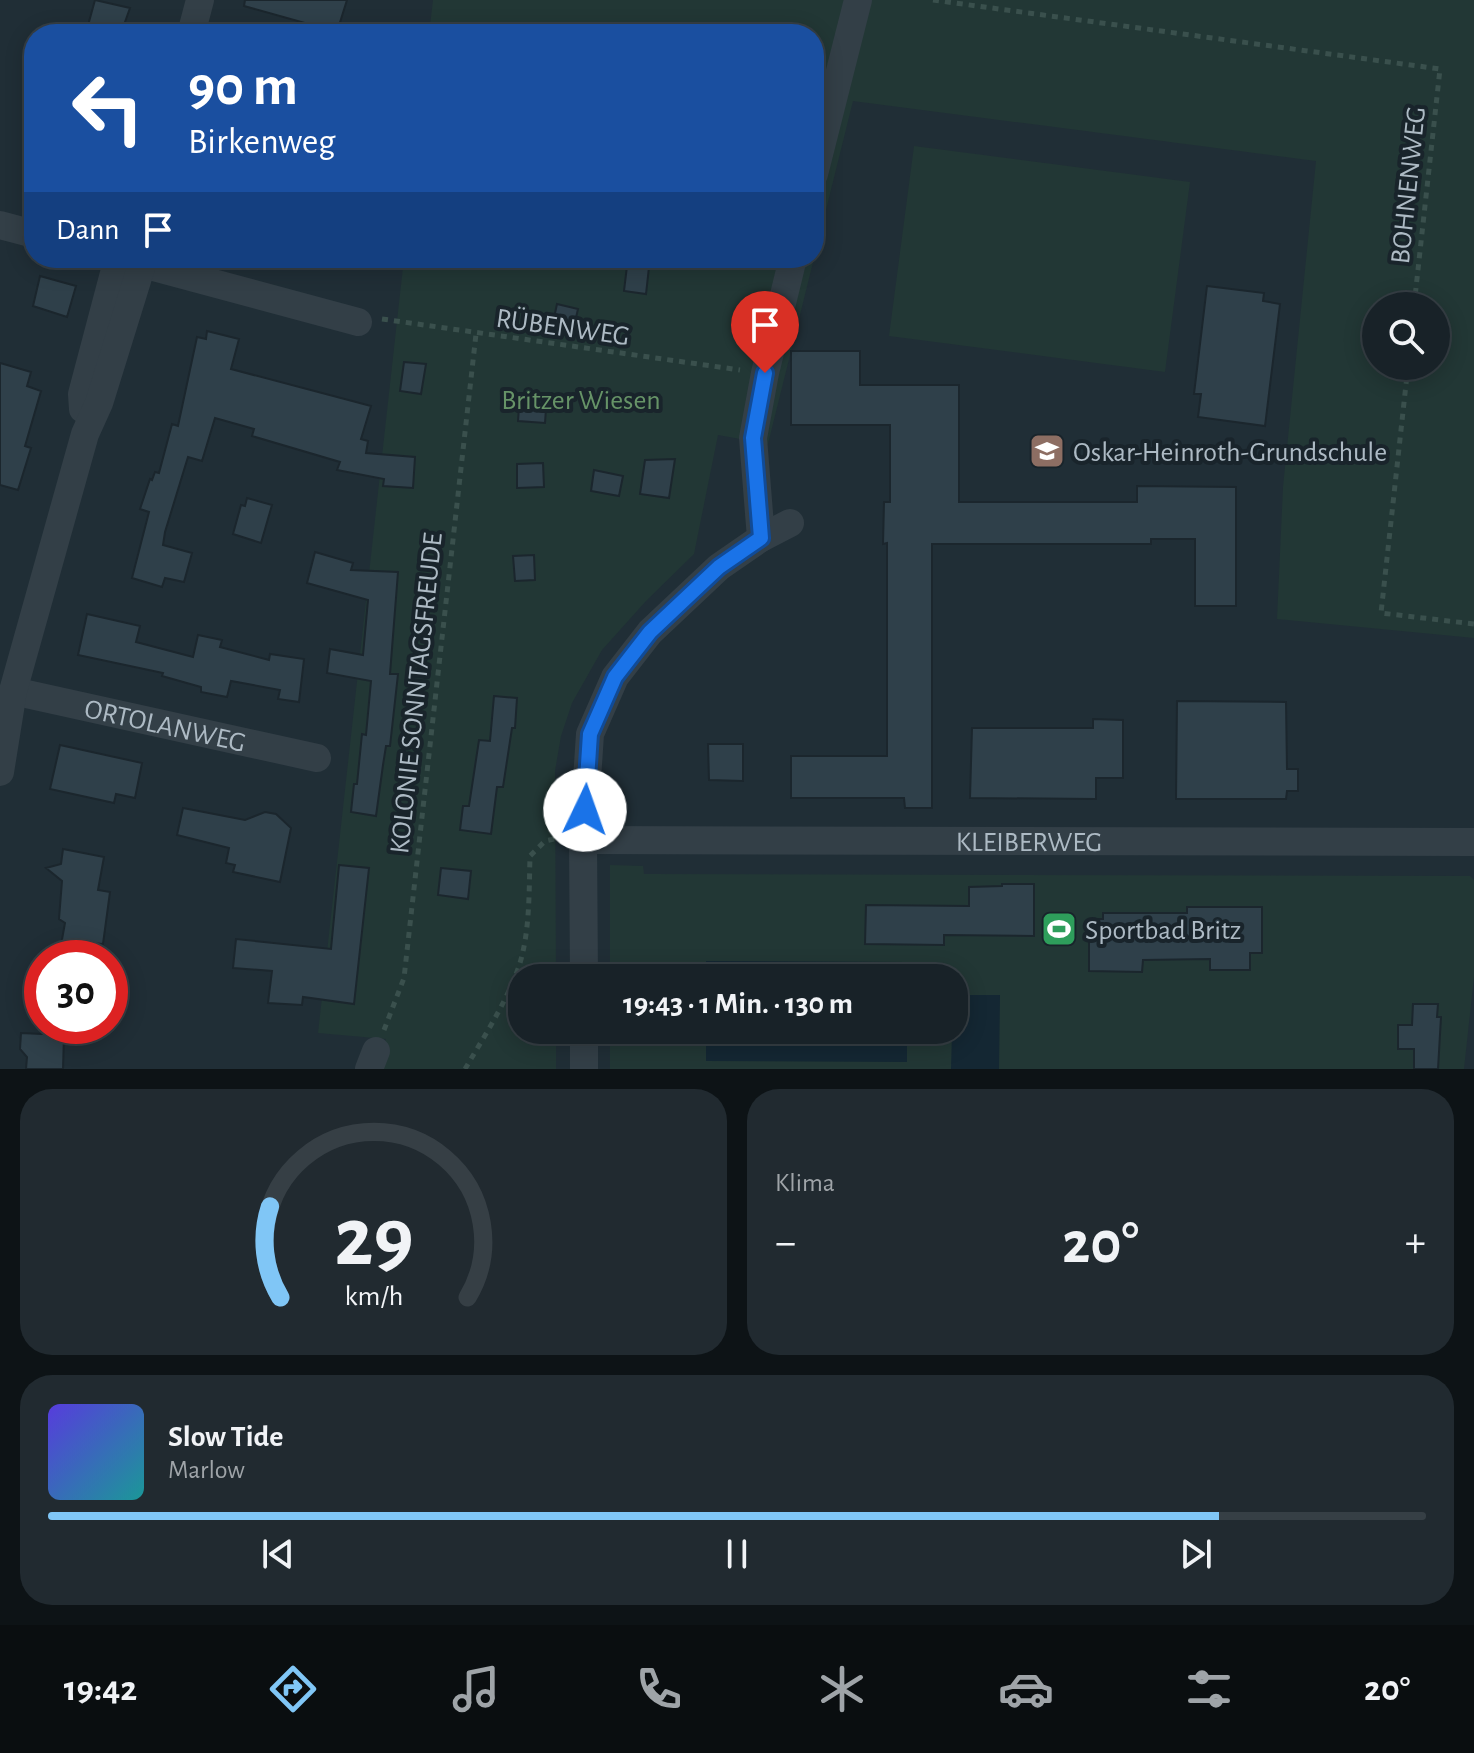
<!DOCTYPE html>
<html lang="de">
<meta charset="utf-8">
<style>
:root{--surface:#182228;--page:#212a30;--text:#f1f3f6;--muted:#9fa4a8;--line:#363f45;--accent:#80c6f6}
body{margin:0;font-family:"Alegreya Sans",sans-serif;background:var(--page);color:var(--text);height:100vh;display:flex;flex-direction:column;font-size:30px;white-space:nowrap}
*{box-sizing:border-box;margin:0}
p{font-size:26px;color:var(--muted)}
.icon{flex:none;width:44px;height:44px;fill:none;stroke:currentColor;stroke-width:2;stroke-linecap:round;stroke-linejoin:round}
.map{position:relative;height:1069px;overflow:hidden}
.sheet{display:flex;flex-direction:column;gap:20px;padding:20px;background:#0d1316;flex:1}
.sheet>*{flex:none}
.hud{position:absolute;left:24px;top:24px;width:800px;height:244px;border-radius:32px;box-shadow:0 4px 20px #0003,0 0 0 2px var(--line);background:#1a4fa0;color:#fff;overflow:hidden}
.fabs{position:absolute;left:1362px;top:292px;display:grid;gap:16px}
.fabs a{display:grid;place-items:center;width:88px;height:88px;border-radius:50%;background:var(--surface);box-shadow:0 4px 20px #0003,0 0 0 2px var(--line);font-size:40px}
.speed{position:absolute;left:24px;top:940px;display:flex;gap:16px;font-size:40px;font-weight:700;text-align:center}
.speed>*{display:grid;place-content:center;width:104px;height:104px;border-radius:50%;background:var(--surface);box-shadow:0 4px 20px #0003,0 0 0 2px var(--line);line-height:1}
.speed .limit{border:12px solid #d22;background:#fff;color:#111}
.pin{position:absolute;display:grid;place-items:center;width:68px;height:68px;color:#fff;margin:-82px -34px;border-radius:50% 50% 50% 0;rotate:-45deg;box-shadow:0 0 8px #0007}
.pin .icon{rotate:45deg}
.me{position:absolute;width:88px;margin:-44px;rotate:3deg;stroke-linejoin:round;filter:drop-shadow(0 0 6px #0008)}
.turn{display:flex;align-items:center;gap:28px;height:168px;padding:0 32px;font-size:36px}
.turn .icon{width:104px;height:104px;stroke-width:2.5}
.turn b{display:block;font-size:56px;line-height:68px}
.then{display:flex;align-items:center;height:76px;padding:0 32px;background:#0003;gap:16px;font-size:30px}
.big{font-size:60px;font-weight:700;line-height:1.1}
.sheet .tile{flex:1;display:flex;flex-direction:column;justify-content:center;gap:12px;min-width:0;padding:0 28px;border-radius:32px;background:var(--page)}
.sheet .dial{align-items:center;gap:0}
.dial svg{height:208px;overflow:visible;fill:none;stroke:var(--line);stroke-width:7;stroke-linecap:round;text-anchor:middle}
.dial text{fill:var(--text);stroke:none}
.song{display:flex;align-items:center;gap:24px}
.cover{width:96px;height:96px;border-radius:12px;background:linear-gradient(135deg,hsl(250 70% 55%),hsl(180 70% 35%))}
.played{height:8px;border-radius:4px;background:linear-gradient(90deg,var(--accent) 85%,var(--line) 85%)}
.keys{display:flex;justify-content:space-around;direction:ltr}
.heat{display:flex;justify-content:space-between;align-items:center;font-size:44px;direction:ltr}
.sheet .tiles{flex:1;display:grid;gap:20px;grid-template-columns:1fr 1fr}
.tile:last-child{grid-column:span 2}
.trip{position:absolute;left:508px;top:964px;width:460px;height:80px;border-radius:32px;background:var(--surface);box-shadow:0 4px 20px #0003,0 0 0 2px var(--line);font-weight:700;line-height:80px;text-align:center}
.menu{display:flex;height:128px;justify-content:space-around;align-items:center;background:#0a0e10;color:var(--muted)}
.menu .icon{width:56px;height:56px}
.menu .active{color:var(--accent)}
.menu b{font-size:36px;color:var(--text)}
.map>svg:first-child{display:block}
</style>
<div class="map">
<svg width="1474" height="1069" viewBox="0 0 1474 1069">
<rect width="100%" height="100%" fill="#202e36"/>
<!-- green -->
<path fill="#223735" fill-rule="evenodd" d="M 433,0 L 1474,0 L 1474,638 L 1277,619 L 1283,487 L 1316,161 L 853,101 L 768,444 L 718,435 L 694,554 L 646,601 L 602,650 L 572,703 L 561,736 L 555,771 L 556,978 L 522,978 L 522,1030 L 556,1030 L 556,1069 L 375,1069 L 386,1039 L 318,1033 L 404,258 L 814,258 L 814,34 L 429,34 ZM 1376,306 L 1436,306 L 1436,366 L 1376,366 Z
M 914,146 L 1190,182 L 1165,372 L 889,336 Z
M 610,865 L 643,866 L 644,874 L 1470,876 L 1474,880 L 1474,977 L 1464,1069 L 610,1069 L 610,1030 L 954,1030 L 954,978 L 610,978 Z"/>
<!-- water -->
<path fill="#142733" d="M 706,961 L 907,962 L 907,978 L 706,978 Z
M 954,995 L 1000,995 L 999,1069 L 951,1069 L 952,1034 L 947,1034 L 947,1030 L 954,1030 Z
M 706,1030 L 907,1030 L 907,1062 L 706,1061 Z"/>
<!-- building -->
<path fill="#2f404a" stroke="#1b262d" stroke-width="2" d="M 95,0 L 130,8 L 125,22 L 133,34 L 106,34 L 87,29 Z
M 245,0 L 347,0 L 337,32 L 244,6 Z
M 628,258 L 650,258 L 646,294 L 624,291 Z
M 40,276 L 76,286 L 67,317 L 33,306 Z
M 1207,286 L 1264,293 L 1263,301 L 1280,304 L 1265,426 L 1198,417 L 1201,394 L 1194,394 Z
M 557,304 L 578,309 L 573,331 L 552,327 Z
M 207,331 L 239,339 L 231,369 L 371,406 L 361,439 L 368,441 L 366,453 L 415,457 L 413,488 L 383,486 L 384,479 L 337,470 L 340,462 L 252,436 L 254,429 L 215,418 L 202,461 L 188,457 L 165,532 L 163,545 L 192,553 L 184,582 L 165,578 L 162,587 L 132,578 L 149,512 L 140,509 L 150,479 L 152,480 L 155,472 L 159,473 L 172,424 L 178,426 L 197,337 L 206,339 Z
M 791,351 L 860,351 L 860,385 L 959,385 L 959,502 L 1137,502 L 1137,486 L 1236,487 L 1236,606 L 1195,606 L 1195,539 L 1151,539 L 1151,544 L 932,544 L 932,808 L 905,808 L 904,798 L 791,798 L 791,756 L 887,756 L 887,543 L 883,544 L 884,502 L 890,502 L 890,425 L 791,425 Z
M 404,362 L 426,364 L 421,394 L 400,391 Z
M 0,363 L 31,372 L 27,386 L 41,391 L 25,446 L 31,448 L 18,490 L 0,485 Z
M 520,393 L 547,394 L 545,423 L 518,421 Z
M 675,459 L 669,498 L 640,494 L 645,460 Z
M 543,463 L 544,487 L 517,488 L 517,464 Z
M 594,470 L 623,476 L 619,496 L 591,491 Z
M 247,498 L 272,505 L 261,543 L 233,534 L 241,505 L 245,506 Z
M 315,552 L 353,563 L 351,570 L 398,572 L 390,674 L 398,674 L 390,746 L 386,746 L 383,765 L 376,816 L 351,812 L 354,784 L 357,784 L 362,734 L 366,735 L 371,681 L 327,673 L 330,649 L 363,655 L 368,600 L 307,583 Z
M 534,555 L 535,580 L 515,581 L 513,556 Z
M 87,614 L 140,626 L 136,642 L 193,657 L 198,635 L 222,640 L 220,647 L 269,660 L 270,654 L 304,659 L 299,702 L 278,699 L 280,690 L 231,681 L 227,697 L 201,692 L 201,687 L 162,676 L 163,673 L 78,655 Z
M 494,696 L 517,698 L 515,728 L 512,728 L 503,787 L 497,787 L 491,834 L 460,830 L 463,806 L 469,806 L 479,740 L 490,741 Z
M 1177,701 L 1286,702 L 1287,769 L 1298,769 L 1298,791 L 1287,791 L 1286,799 L 1176,799 Z
M 1093,719 L 1123,720 L 1123,778 L 1096,778 L 1096,799 L 970,798 L 972,728 L 1093,728 Z
M 708,744 L 743,744 L 743,781 L 709,780 Z
M 60,745 L 142,763 L 135,798 L 116,794 L 114,803 L 50,789 Z
M 183,808 L 245,820 L 265,812 L 276,814 L 291,828 L 280,882 L 233,872 L 235,865 L 226,863 L 229,848 L 177,835 Z
M 63,849 L 104,857 L 98,890 L 110,892 L 103,944 L 90,943 L 89,949 L 61,945 L 65,923 L 59,919 L 62,881 L 46,868 L 61,864 Z
M 339,865 L 369,868 L 354,1004 L 303,997 L 302,1005 L 268,1003 L 272,971 L 233,968 L 236,939 L 331,949 Z
M 441,868 L 471,871 L 468,899 L 438,895 Z
M 1002,884 L 1034,884 L 1034,936 L 944,935 L 944,945 L 865,944 L 866,905 L 969,906 L 969,887 L 1002,886 Z
M 1187,907 L 1262,907 L 1262,953 L 1250,953 L 1250,970 L 1210,970 L 1210,959 L 1143,960 L 1142,972 L 1089,971 L 1089,919 L 1103,919 L 1103,913 L 1187,913 Z
M 1413,1004 L 1438,1004 L 1437,1017 L 1441,1017 L 1438,1069 L 1414,1069 L 1414,1049 L 1398,1049 L 1398,1025 L 1412,1025 Z
M 21,1033 L 64,1035 L 63,1069 L 26,1069 L 27,1057 L 20,1049 Z"/>
<g fill="none" stroke-linecap="round" stroke-linejoin="round">
<!-- path -->
<path stroke="#3a504d" stroke-width="5" stroke-dasharray="6 6" stroke-linecap="butt" d="M 933,0 L 1440,69 L 1414,306
M 382,319 L 740,370
M 1408,366 L 1381,613 L 1474,624
M 384,1030 L 404,978 L 476,334
M 465,1069 C 485,1035 508,1000 520,963 C 530,929 529,891 530,856 L 545,841 L 559,838"/>
<!-- minor -->
<g stroke="#333f47" stroke-width="28">
<path d="M 191,34 L 200,0"/>
<path d="M 814,174 L 858,0"/>
<path d="M 0,225 L 34,234"/>
<path d="M 120,258 L 358,322"/>
<path d="M 83,409 L 82,394 L 118,258"/>
<path d="M 761,538 L 753,438 L 765,373 L 793,258"/>
<path id="s1" d="M 13,691 L 317,758"/>
<path d="M 0,772 L 13,691 L 85,434 L 99,403 L 144,258"/>
<path id="s2" d="M 583,840 L 1474,842"/>
<path d="M 584,978 L 583,840 L 590,734 L 615,677 L 650,632 L 719,567 L 761,538 L 790,523"/>
<path d="M 584,1030 L 584,1069"/>
<path d="M 369,1069 L 376,1051"/>
</g>
</g>
<g fill="none" stroke-linecap="round" stroke-linejoin="round">
<defs>
<path id="route" d="M 585,810 L 590,734 L 615,677 L 650,632 L 719,567 L 761,538 L 753,438 L 765,373"/>
</defs>
<!-- route casing -->
<use href="#route" stroke="#114b97" stroke-width="20"/>
<!-- route -->
<use href="#route" stroke="#1a73e8" stroke-width="14"/>
</g>
<!-- icons -->
<defs>
<symbol id="school-square" viewBox="-11 -11 22 22"><rect x="-9" y="-9" width="18" height="18" rx="4" fill="#8d6e63" stroke="#19242b"/><path d="M0-5L7-2L0 1L-7-2ZM-4 1L0 2.5L4 1V4Q0 6-4 4Z" fill="#fff"/></symbol>
<symbol id="stadium-square" viewBox="-11 -11 22 22"><rect x="-9" y="-9" width="18" height="18" rx="4" fill="#2e9e5b" stroke="#19242b"/><path d="M0-5a6.5 5 0 1 0 0 10a6.5 5 0 1 0 0-10ZM-3.5-1.8h7v3.6h-7Z" fill="#fff"/></symbol>
</defs>
<g fill-rule="evenodd">
<use href="#school-square" x="1027" y="431" width="40" height="40"/>
<use href="#stadium-square" x="1039" y="909" width="40" height="40"/>
</g>
<g text-anchor="middle" stroke-width="8" stroke-linejoin="round" paint-order="stroke">
<!-- street labels -->
<g font-size="28" fill="#adbac4" stroke="#19242b">
<text transform="translate(1407 185) rotate(-84)" y="10">BOHNENWEG</text>
<text transform="translate(563 326) rotate(8)" y="10">RÜBENWEG</text>
<text transform="translate(415 693) rotate(-84)" y="10">KOLONIE SONNTAGSFREUDE</text>
<text dy="10" stroke="none"><textPath href="#s1" startOffset="156">ORTOLANWEG</textPath></text>
<text dy="10" stroke="none"><textPath href="#s2" startOffset="446">KLEIBERWEG</textPath></text>
</g>
<!-- park labels -->
<g font-size="28" fill="#669367" stroke="#19242b">
<text x="581" y="409">Britzer Wiesen</text>
</g>
<!-- poi labels -->
<g font-size="28" fill="#adbac4" stroke="#19242b" text-anchor="start">
<text x="1073" y="461">Oskar-Heinroth-Grundschule</text>
<text x="1085" y="939">Sportbad Britz</text>
</g>
</g>
</svg>
<div class="fabs">
<a><svg class="icon" aria-label="search" viewBox="0 0 24 24"><circle cx="10" cy="10" r="6"/><path d="M15 15l6 6"/></svg></a>
</div>
<div class="speed"><div class="limit">30</div></div>
<div class="pin" style="left:765px;top:373px;background:#d93025"><svg class="icon" aria-label="arrive" viewBox="0 0 24 24"><path d="M6 21V4h12l-3 4 3 4H6"/></svg></div>
<svg class="me" style="left:585px;top:810px" viewBox="-20 -20 40 40"><circle r="19" fill="#fff"/><path d="M0-13L10 11 0 6-10 11z" fill="#1a73e8"/></svg>
<div class="trip">19:43 · 1 Min. · 130 m</div>
<div class="hud">
<div class="turn"><svg class="icon" aria-label="left" viewBox="0 0 24 24"><path d="M17 20v-9H6M10 6l-5 5 5 5"/></svg><div><b>90 m</b>Birkenweg</div></div>
<div class="then">Dann<svg class="icon" aria-label="arrive" viewBox="0 0 24 24"><path d="M6 21V4h12l-3 4 3 4H6"/></svg></div>
</div>
</div>
<section class="sheet">
<div class="tiles">
<div class="tile dial"><svg viewBox="0 0 100 80">
<path d="M14 69A42 42 0 1 1 86 69"/>
<path d="M14 69A42 42 0 0 1 10 34" stroke="#80c6f6"/>
<text x="50" y="56" font-size="32" font-weight="700">29</text>
<text x="50" y="72" font-size="11">km/h</text>
</svg></div>
<div class="tile"><p>Klima</p>
<div class="heat"><a>−</a><b class="big">20°</b><a>+</a></div>
</div>
<div class="tile">
<div class="song"><i class="cover"></i><div><b>Slow Tide</b><p>Marlow</p></div></div>
<div class="played"></div>
<div class="keys"><svg class="icon" aria-label="previous" viewBox="0 0 24 24"><path d="M18 5L8 12l10 7zM5 5v14"/></svg><svg class="icon" aria-label="pause" viewBox="0 0 24 24"><path d="M8 5v14M16 5v14"/></svg><svg class="icon" aria-label="next" viewBox="0 0 24 24"><path d="M6 5l10 7-10 7zM19 5v14"/></svg></div>
</div>
</div>
</section>
<nav class="menu">
<b>19:42</b>
<svg class="icon active" aria-label="directions" viewBox="0 0 24 24"><path d="M12 3l9 9-9 9-9-9zM9 14v-3h6M13 9l2 2-2 2"/></svg>
<svg class="icon" aria-label="music" viewBox="0 0 24 24"><path d="M9 18V5l10-2v13"/><circle cx="6" cy="18" r="3"/><circle cx="16" cy="16" r="3"/></svg>
<svg class="icon" aria-label="phone" viewBox="0 0 24 24"><path d="M5 4h4l2 5-3 2q2 4 5 5l2-3 5 2v4C11 20 4 13 5 4z"/></svg>
<svg class="icon" aria-label="climate" viewBox="0 0 24 24"><path d="M12 3v18M4 7l16 10M4 17L20 7"/></svg>
<svg class="icon" aria-label="car" viewBox="0 0 24 24"><path d="M5 17H2v-5l4-1 3-4h7l3 4 3 1v5h-3M9 17h6M6 11h13"/><circle cx="7" cy="17" r="2"/><circle cx="17" cy="17" r="2"/></svg>
<svg class="icon" aria-label="filters" viewBox="0 0 24 24"><path d="M4 7h16M4 17h16"/><circle cx="9" cy="7" r="2"/><circle cx="15" cy="17" r="2"/></svg>
<b>20°</b>
</nav>
